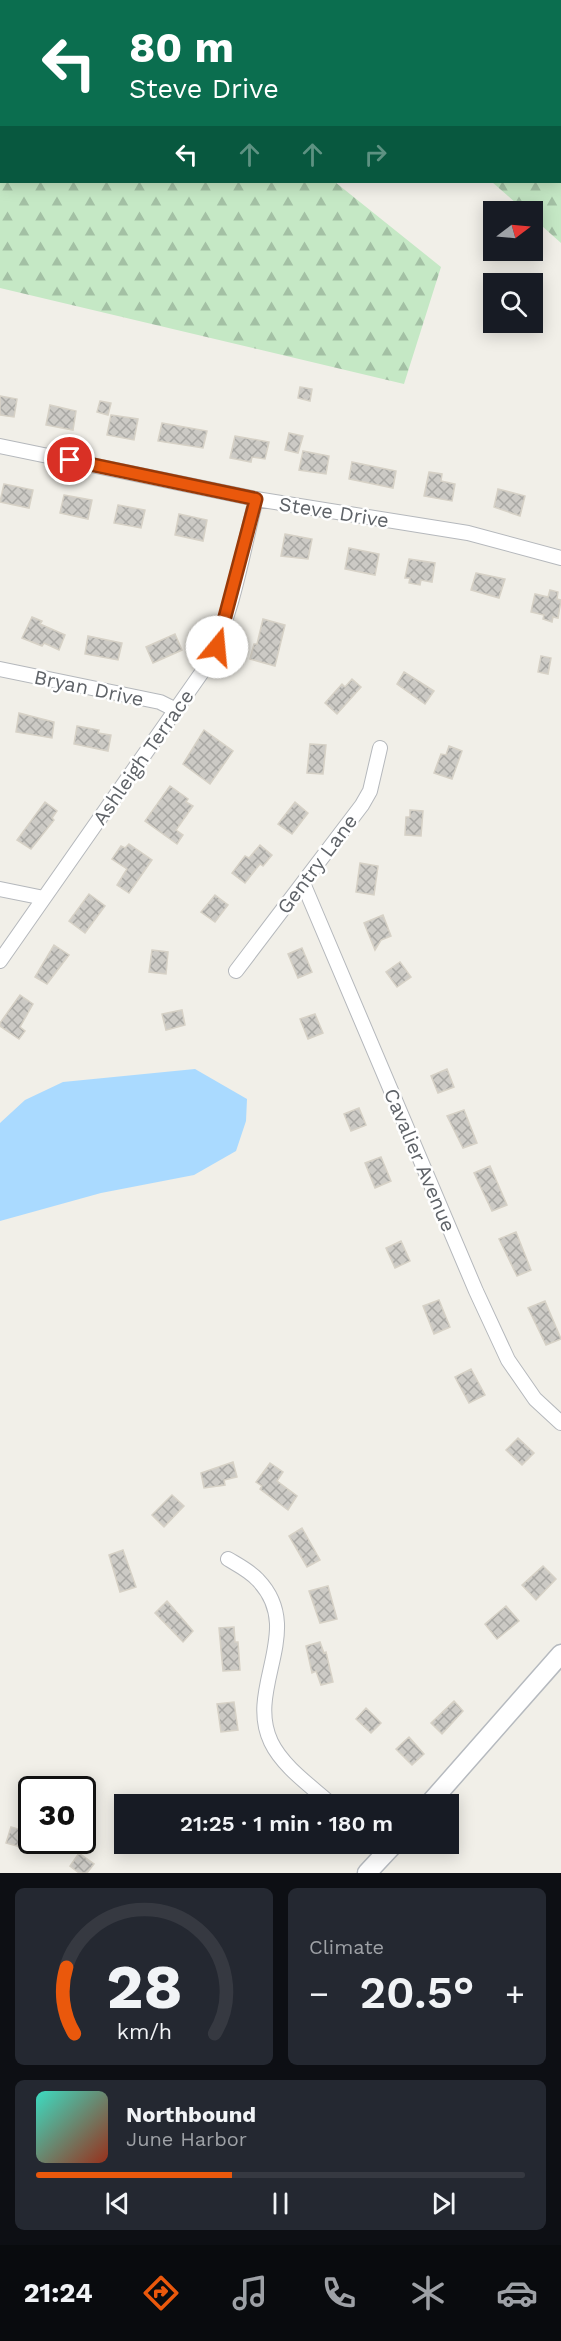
<!DOCTYPE html>
<meta charset="utf-8">
<style>
:root{--surface:#171b24;--page:#242831;--text:#f1f3f6;--muted:#9ea1a6;--line:#363941;--accent:#ea580c}
body{margin:0;font-family:"Work Sans",sans-serif;background:var(--page);color:var(--text);height:100vh;display:flex;flex-direction:column;font-size:22px;white-space:nowrap}
*{box-sizing:border-box;margin:0}
p{font-size:20px;color:var(--muted)}
.icon{flex:none;width:33px;height:33px;fill:none;stroke:currentColor;stroke-width:2;stroke-linecap:round;stroke-linejoin:round}
.map{position:relative;height:1873px;overflow:hidden}
.sheet{display:flex;flex-direction:column;gap:15px;padding:15px;background:#0d0f14;flex:1}
.sheet>*{flex:none}
.top-card{position:absolute;left:0px;top:0px;width:561px;height:183px;box-shadow:0 3px 15px #0003;background:#0b6e4f;color:#fff;overflow:hidden}
.needle{width:39px;rotate:74deg}
.fabs{position:absolute;left:483px;top:201px;display:grid;gap:12px}
.fabs a{display:grid;place-items:center;width:60px;height:60px;border-radius:0px;background:var(--surface);box-shadow:0 3px 15px #0003;font-size:30px}
.speed{position:absolute;left:18px;top:1776px;display:flex;gap:12px;font-size:30px;font-weight:700;text-align:center}
.speed>*{display:grid;place-content:center;width:78px;height:78px;border-radius:50%;background:var(--surface);box-shadow:0 3px 15px #0003;line-height:1}
.speed .limit{border:3px solid #111;border-radius:9px;background:#fff;color:#111}
.pin{position:absolute;display:grid;place-items:center;width:51px;height:51px;color:#fff;margin:-26px;border:3px solid #fff;border-radius:50%;box-shadow:0 2px 6px #0007}
.me{position:absolute;width:66px;margin:-33px;rotate:17deg;stroke-linejoin:round;filter:drop-shadow(0 0 4px #0008)}
.turn{display:flex;align-items:center;gap:21px;height:126px;padding:0 30px;font-size:27px}
.turn .icon{width:78px;height:78px;stroke-width:2.5}
.turn b{display:block;font-size:42px;line-height:51px}
.lanes{display:flex;align-items:center;height:57px;padding:0 30px;background:#0003;justify-content:center;gap:30px;direction:ltr}
.lanes .off{opacity:.35}
.big{font-size:45px;font-weight:600;line-height:1.1}
.sheet .card{flex:1;display:flex;flex-direction:column;justify-content:center;gap:9px;min-width:0;padding:0 21px;border-radius:9px;background:var(--page)}
.sheet .dial{align-items:center;gap:0}
.dial svg{height:156px;overflow:visible;fill:none;stroke:var(--line);stroke-width:7;stroke-linecap:round;text-anchor:middle}
.dial text{fill:var(--text);stroke:none}
.song{display:flex;align-items:center;gap:18px}
.cover{width:72px;height:72px;border-radius:9px;background:linear-gradient(135deg,hsl(170 70% 55%),hsl(10 70% 35%))}
.played{height:6px;border-radius:3px;background:linear-gradient(90deg,var(--accent) 40%,var(--line) 40%)}
.keys{display:flex;justify-content:space-around;direction:ltr}
.heat{display:flex;justify-content:space-between;align-items:center;font-size:33px;direction:ltr}
.sheet .tiles{flex:1;display:grid;gap:15px;grid-template-columns:1fr 1fr}
.card:last-child{grid-column:span 2}
.trip{position:absolute;left:114px;top:1794px;width:345px;height:60px;border-radius:0px;background:var(--surface);box-shadow:0 3px 15px #0003;font-weight:600;line-height:60px;text-align:center}
.tab-bar{display:flex;height:96px;justify-content:space-around;align-items:center;background:#090b0e;color:var(--muted)}
.tab-bar .icon{width:42px;height:42px}
.tab-bar .on{color:var(--accent)}
.tab-bar b{font-size:27px;color:var(--text)}
.map>svg:first-child{display:block}
</style>
<div class="map">
<svg width="561" height="1873" viewBox="0 0 561 1873">
<defs>
<pattern id="forest-firs" width="22" height="20" patternUnits="userSpaceOnUse" patternTransform="scale(1.5)"><rect width="22" height="20" fill="#c5e8c5"/><path d="M5 1l3.5 6h-7zM16 11l3.5 6h-7z" fill="#a3c0a4"/></pattern>
<pattern id="building-cross-hatch" width="8" height="8" patternUnits="userSpaceOnUse" patternTransform="scale(1.5)"><rect width="8" height="8" fill="#cccac5"/><path d="M0 0l8 8M0 8l8-8" fill="none" stroke="#a9a8a4"/></pattern>
</defs>
<rect width="100%" height="100%" fill="#f1efe8"/>
<!-- forest -->
<path fill="url(#forest-firs)" d="M 0,0 L 112,1 L 2,2 L 2,182 L 335,182 L 441,267 L 404,384 L 0,288 Z
M 288,0 L 561,0 L 561,65 L 560,69 L 560,2 Z
M 560,171 L 561,177 L 561,243 L 533,218 L 532,212 L 525,211 L 492,182 L 560,182 Z"/>
<!-- water -->
<path fill="#aadaff" d="M 195,1069 L 247,1099 L 246,1121 L 236,1151 L 194,1175 L 101,1193 L 0,1221 L 0,1123 L 25,1100 L 63,1082 Z"/>
<!-- building -->
<path fill="url(#building-cross-hatch)" stroke="#d6d1c6" stroke-width="1.5" d="M 300,387 L 312,389 L 310,401 L 298,398 Z
M 0,396 L 17,399 L 14,417 L 0,415 Z
M 100,401 L 111,403 L 108,415 L 97,412 Z
M 50,405 L 76,411 L 73,430 L 46,425 Z
M 111,415 L 138,419 L 134,440 L 107,435 Z
M 162,423 L 207,431 L 203,448 L 158,441 Z
M 289,433 L 303,436 L 298,453 L 285,450 Z
M 235,436 L 269,442 L 265,459 L 252,457 L 251,462 L 230,458 Z
M 303,451 L 329,456 L 326,474 L 299,470 Z
M 352,462 L 396,471 L 393,488 L 349,479 Z
M 429,472 L 442,474 L 441,481 L 455,484 L 452,501 L 424,496 Z
M 4,484 L 33,490 L 29,508 L 0,502 Z
M 498,489 L 525,496 L 520,516 L 494,507 Z
M 64,495 L 92,500 L 88,519 L 60,513 Z
M 118,505 L 145,510 L 141,528 L 114,523 Z
M 179,514 L 207,520 L 203,541 L 175,535 Z
M 285,534 L 312,539 L 308,559 L 281,556 Z
M 349,548 L 379,554 L 375,575 L 345,569 Z
M 409,559 L 435,563 L 432,582 L 421,580 L 420,585 L 409,583 L 410,578 L 405,578 Z
M 476,573 L 505,579 L 499,598 L 471,590 Z
M 550,590 L 558,592 L 557,599 L 561,600 L 558,618 L 553,617 L 552,622 L 543,619 L 544,615 L 531,612 L 535,594 L 548,597 Z
M 32,617 L 42,621 L 40,624 L 65,635 L 59,650 L 44,643 L 42,646 L 22,638 Z
M 263,619 L 285,625 L 275,666 L 250,659 L 254,644 L 257,644 Z
M 175,634 L 182,650 L 153,663 L 146,647 Z
M 88,636 L 122,643 L 118,660 L 85,654 Z
M 541,656 L 551,658 L 548,674 L 538,672 Z
M 404,672 L 434,691 L 425,704 L 397,684 Z
M 352,679 L 361,687 L 337,714 L 325,703 L 342,684 L 345,687 Z
M 19,713 L 54,722 L 52,738 L 16,732 Z
M 77,726 L 99,730 L 98,733 L 111,735 L 108,751 L 74,744 Z
M 204,730 L 233,751 L 210,784 L 183,764 Z
M 310,744 L 326,745 L 323,774 L 307,773 Z
M 449,746 L 462,751 L 452,779 L 434,773 L 441,754 L 446,755 Z
M 170,786 L 188,799 L 186,802 L 193,806 L 176,830 L 183,835 L 177,844 L 145,821 Z
M 45,802 L 57,811 L 52,818 L 54,820 L 31,849 L 17,840 Z
M 295,802 L 308,813 L 292,834 L 278,824 Z
M 410,810 L 423,811 L 421,836 L 405,835 L 406,817 L 410,817 Z
M 129,844 L 152,860 L 129,893 L 117,885 L 127,869 L 112,859 L 121,846 L 125,848 Z
M 260,845 L 272,855 L 263,866 L 260,864 L 245,883 L 232,873 L 245,856 L 249,858 Z
M 360,863 L 378,866 L 374,895 L 356,892 Z
M 89,894 L 105,906 L 85,933 L 69,921 Z
M 215,895 L 228,905 L 215,922 L 201,912 Z
M 383,915 L 391,936 L 381,940 L 375,950 L 364,923 Z
M 54,945 L 69,955 L 47,984 L 35,977 Z
M 302,948 L 312,972 L 298,978 L 288,954 Z
M 152,950 L 168,952 L 166,974 L 149,972 Z
M 400,962 L 411,977 L 397,987 L 386,972 Z
M 20,995 L 33,1004 L 20,1027 L 25,1031 L 19,1039 L 0,1026 L 0,1023 Z
M 182,1010 L 185,1025 L 166,1030 L 162,1014 Z
M 315,1014 L 323,1033 L 308,1039 L 300,1019 Z
M 447,1069 L 454,1087 L 438,1093 L 431,1076 Z
M 359,1108 L 366,1125 L 351,1131 L 344,1114 Z
M 464,1110 L 477,1143 L 463,1148 L 447,1116 Z
M 381,1157 L 391,1181 L 375,1188 L 365,1163 Z
M 490,1166 L 507,1205 L 492,1211 L 474,1173 Z
M 516,1232 L 531,1270 L 517,1276 L 499,1239 Z
M 401,1241 L 410,1261 L 395,1268 L 386,1248 Z
M 439,1300 L 450,1327 L 434,1334 L 423,1306 Z
M 545,1301 L 561,1339 L 546,1345 L 528,1308 Z
M 471,1369 L 485,1395 L 469,1403 L 455,1377 Z
M 518,1438 L 534,1453 L 522,1465 L 506,1450 Z
M 233,1462 L 237,1477 L 224,1480 L 225,1485 L 204,1488 L 201,1473 Z
M 270,1463 L 283,1472 L 277,1481 L 297,1496 L 288,1510 L 260,1489 L 262,1486 L 256,1482 Z
M 172,1495 L 184,1506 L 164,1527 L 152,1515 Z
M 302,1528 L 320,1560 L 307,1567 L 289,1536 Z
M 123,1550 L 136,1587 L 120,1592 L 109,1555 Z
M 543,1566 L 556,1579 L 536,1600 L 522,1585 Z
M 328,1586 L 337,1619 L 320,1623 L 309,1591 Z
M 167,1601 L 193,1631 L 183,1642 L 155,1613 Z
M 506,1606 L 519,1621 L 497,1639 L 485,1624 Z
M 234,1627 L 235,1642 L 238,1642 L 240,1670 L 223,1671 L 219,1628 Z
M 320,1642 L 324,1653 L 326,1652 L 333,1682 L 321,1685 L 316,1671 L 312,1673 L 306,1646 Z
M 454,1701 L 463,1711 L 442,1734 L 431,1723 Z
M 234,1702 L 238,1730 L 221,1732 L 217,1704 Z
M 366,1708 L 381,1723 L 371,1733 L 356,1719 Z
M 409,1737 L 424,1754 L 412,1765 L 396,1749 Z
M 11,1827 L 32,1833 L 32,1850 L 6,1843 Z
M 79,1853 L 94,1864 L 87,1873 L 79,1873 L 70,1866 Z"/>
<g fill="none" stroke-linecap="round" stroke-linejoin="round">
<defs>
<path id="street" d="M 0,446 L 256,499 L 468,533 L 561,558
M 0,669 L 160,702 L 176,710
M 303,883 L 476,1291 L 508,1360 L 535,1399 L 561,1423
M 0,889 L 44,898
M 0,961 L 207,665 C 233,614 242,554 256,499
M 236,971 L 362,805 L 370,791 L 380,748
M 228,1559 C 238,1565 250,1571 258,1580 C 306,1630 245,1688 271,1742 C 283,1767 311,1786 331,1804"/>
<path id="secondary" d="M 429,1804 L 561,1654
M 367,1873 L 394,1844"/>
</defs>
<!-- street casing -->
<use href="#street" stroke="#b5b8bc" stroke-width="16"/>
<!-- secondary casing -->
<use href="#secondary" stroke="#b6babf" stroke-width="21"/>
<!-- street -->
<use href="#street" stroke="#fff" stroke-width="14"/>
<!-- secondary -->
<use href="#secondary" stroke="#fff" stroke-width="18"/>
</g>
<g fill="none" stroke-linecap="round" stroke-linejoin="round">
<defs>
<path id="route" d="M 70,460 L 256,499 L 217,647"/>
</defs>
<!-- route casing -->
<use href="#route" stroke="#983908" stroke-width="15"/>
<!-- route -->
<use href="#route" stroke="#ea580c" stroke-width="10"/>
</g>
<g text-anchor="middle" stroke-width="5" stroke-linejoin="round" paint-order="stroke">
<!-- street labels -->
<g font-size="20" fill="#5f6368" stroke="#fff">
<text transform="translate(334 512) rotate(9)" y="7">Steve Drive</text>
<text transform="translate(89 688) rotate(12)" y="7">Bryan Drive</text>
<text transform="translate(143 757) rotate(-55)" y="7">Ashleigh Terrace</text>
<text transform="translate(317 864) rotate(-53)" y="7">Gentry Lane</text>
<text transform="translate(420 1160) rotate(67)" y="7">Cavalier Avenue</text>
</g>
</g>
</svg>
<div class="fabs">
<a><svg class="needle" viewBox="-14 -14 28 28"><path d="M0-13l5 13h-10z" fill="#e53935"/><path d="M0 13l5-13h-10z" fill="#9ea1a6"/></svg></a>
<a><svg class="icon" aria-label="search" viewBox="0 0 24 24"><circle cx="10" cy="10" r="6"/><path d="M15 15l6 6"/></svg></a>
</div>
<div class="speed"><div class="limit">30</div></div>
<div class="pin" style="left:70px;top:460px;background:#d93025"><svg class="icon" aria-label="arrive" viewBox="0 0 24 24"><path d="M6 21V4h12l-3 4 3 4H6"/></svg></div>
<svg class="me" style="left:217px;top:647px" viewBox="-20 -20 40 40"><circle r="19" fill="#fff"/><path d="M0-13L10 11 0 6-10 11z" fill="#ea580c"/></svg>
<div class="trip">21:25 · 1 min · 180 m</div>
<div class="top-card">
<div class="turn"><svg class="icon" aria-label="left" viewBox="0 0 24 24"><path d="M17 20v-9H6M10 6l-5 5 5 5"/></svg><div><b>80 m</b>Steve Drive</div></div>
<div class="lanes"><svg class="icon" aria-label="left" viewBox="0 0 24 24"><path d="M17 20v-9H6M10 6l-5 5 5 5"/></svg><svg class="icon off" aria-label="ahead" viewBox="0 0 24 24"><path d="M12 20V5M6 11l6-6 6 6"/></svg><svg class="icon off" aria-label="ahead" viewBox="0 0 24 24"><path d="M12 20V5M6 11l6-6 6 6"/></svg><svg class="icon off" aria-label="right" viewBox="0 0 24 24"><path d="M7 20v-9h11M14 6l5 5-5 5"/></svg></div>
</div>
</div>
<section class="sheet">
<div class="tiles">
<div class="card dial"><svg viewBox="0 0 100 80">
<path d="M14 69A42 42 0 1 1 86 69"/>
<path d="M14 69A42 42 0 0 1 10 35" stroke="#ea580c"/>
<text x="50" y="56" font-size="32" font-weight="700">28</text>
<text x="50" y="72" font-size="11">km/h</text>
</svg></div>
<div class="card"><p>Climate</p>
<div class="heat"><a>−</a><b class="big">20.5°</b><a>+</a></div>
</div>
<div class="card">
<div class="song"><i class="cover"></i><div><b>Northbound</b><p>June Harbor</p></div></div>
<div class="played"></div>
<div class="keys"><svg class="icon" aria-label="previous" viewBox="0 0 24 24"><path d="M18 5L8 12l10 7zM5 5v14"/></svg><svg class="icon" aria-label="pause" viewBox="0 0 24 24"><path d="M8 5v14M16 5v14"/></svg><svg class="icon" aria-label="next" viewBox="0 0 24 24"><path d="M6 5l10 7-10 7zM19 5v14"/></svg></div>
</div>
</div>
</section>
<nav class="tab-bar">
<b>21:24</b>
<svg class="icon on" aria-label="directions" viewBox="0 0 24 24"><path d="M12 3l9 9-9 9-9-9zM9 14v-3h6M13 9l2 2-2 2"/></svg>
<svg class="icon" aria-label="music" viewBox="0 0 24 24"><path d="M9 18V5l10-2v13"/><circle cx="6" cy="18" r="3"/><circle cx="16" cy="16" r="3"/></svg>
<svg class="icon" aria-label="phone" viewBox="0 0 24 24"><path d="M5 4h4l2 5-3 2q2 4 5 5l2-3 5 2v4C11 20 4 13 5 4z"/></svg>
<svg class="icon" aria-label="climate" viewBox="0 0 24 24"><path d="M12 3v18M4 7l16 10M4 17L20 7"/></svg>
<svg class="icon" aria-label="car" viewBox="0 0 24 24"><path d="M5 17H2v-5l4-1 3-4h7l3 4 3 1v5h-3M9 17h6M6 11h13"/><circle cx="7" cy="17" r="2"/><circle cx="17" cy="17" r="2"/></svg>
</nav>
